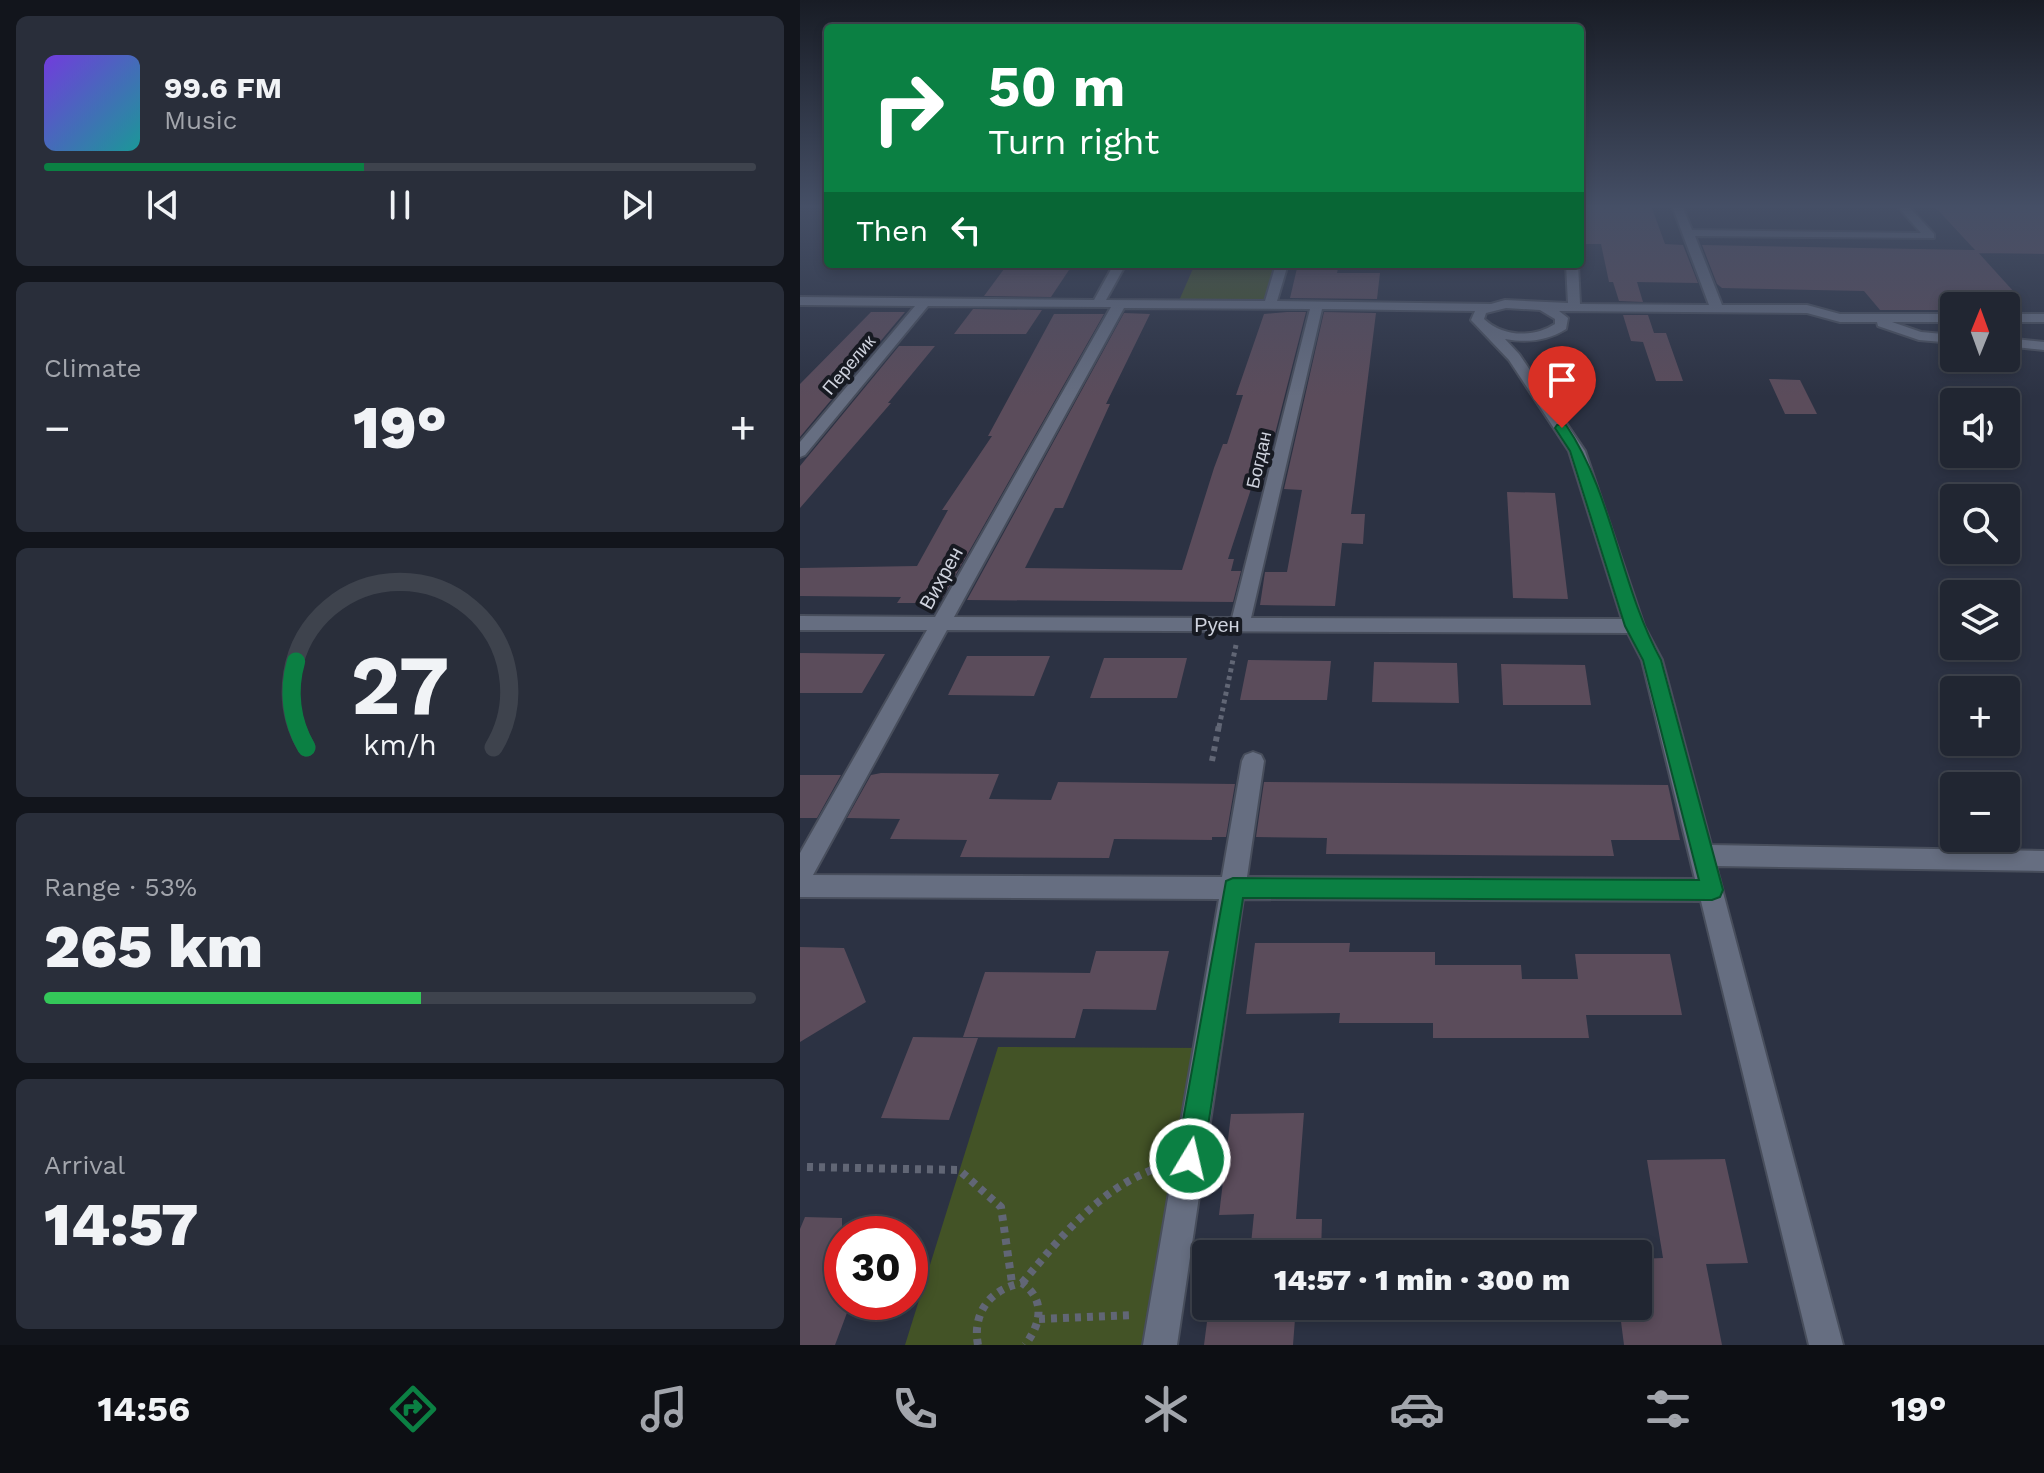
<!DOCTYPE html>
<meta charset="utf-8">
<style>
:root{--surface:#212632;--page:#292e3a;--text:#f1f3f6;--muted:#a2a5ac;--line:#3e434d;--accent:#0b8043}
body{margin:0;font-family:"Work Sans",sans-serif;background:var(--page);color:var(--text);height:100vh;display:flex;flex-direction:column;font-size:30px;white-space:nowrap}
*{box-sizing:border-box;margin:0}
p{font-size:26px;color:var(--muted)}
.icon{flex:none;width:44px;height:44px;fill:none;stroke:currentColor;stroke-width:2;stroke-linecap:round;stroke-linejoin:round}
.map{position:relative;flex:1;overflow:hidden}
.sheet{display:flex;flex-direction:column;gap:16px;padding:16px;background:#12151c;width:800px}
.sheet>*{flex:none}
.banner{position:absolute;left:24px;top:24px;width:760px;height:244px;border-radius:8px;box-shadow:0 4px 12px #0003,0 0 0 2px var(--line);background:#0b8043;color:#fff;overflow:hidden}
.needle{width:52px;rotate:1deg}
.buttons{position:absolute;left:1140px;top:292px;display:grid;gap:16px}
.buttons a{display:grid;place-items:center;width:80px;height:80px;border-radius:8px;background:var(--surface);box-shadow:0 4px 12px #0003,0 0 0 2px var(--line);font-size:40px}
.speed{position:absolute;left:24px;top:1216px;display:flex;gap:16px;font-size:40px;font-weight:700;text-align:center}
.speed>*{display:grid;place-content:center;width:104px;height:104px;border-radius:50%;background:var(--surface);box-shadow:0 4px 12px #0003,0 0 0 2px var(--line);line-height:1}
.speed .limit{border:12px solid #d22;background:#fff;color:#111}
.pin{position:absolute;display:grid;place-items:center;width:68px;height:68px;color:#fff;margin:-82px -34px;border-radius:50% 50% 50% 0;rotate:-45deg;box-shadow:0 0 8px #0007}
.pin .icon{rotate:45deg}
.me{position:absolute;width:88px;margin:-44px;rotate:9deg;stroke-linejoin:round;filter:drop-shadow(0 0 6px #0008)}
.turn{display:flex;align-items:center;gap:28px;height:168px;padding:0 32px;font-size:36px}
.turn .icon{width:104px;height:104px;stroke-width:2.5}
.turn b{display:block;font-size:56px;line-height:68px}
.then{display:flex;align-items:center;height:76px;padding:0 32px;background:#0003;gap:16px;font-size:30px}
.big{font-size:60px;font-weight:800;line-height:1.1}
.sheet .tile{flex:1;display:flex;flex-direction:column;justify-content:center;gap:12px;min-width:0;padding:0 28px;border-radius:12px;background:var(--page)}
.sheet .dial{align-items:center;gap:0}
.dial svg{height:208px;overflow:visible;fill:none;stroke:var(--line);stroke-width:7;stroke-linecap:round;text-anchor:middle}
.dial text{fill:var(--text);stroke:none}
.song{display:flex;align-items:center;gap:24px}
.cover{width:96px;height:96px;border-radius:12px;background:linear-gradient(135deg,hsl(260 70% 55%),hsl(180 70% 35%))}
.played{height:8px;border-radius:4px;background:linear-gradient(90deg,var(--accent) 45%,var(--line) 45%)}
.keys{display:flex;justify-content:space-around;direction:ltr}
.heat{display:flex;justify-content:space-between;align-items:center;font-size:44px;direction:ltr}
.charge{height:12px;border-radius:6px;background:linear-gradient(90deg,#34c759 53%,var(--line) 0)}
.trip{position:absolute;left:392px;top:1240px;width:460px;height:80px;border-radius:8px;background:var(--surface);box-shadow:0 4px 12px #0003,0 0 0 2px var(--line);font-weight:800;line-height:80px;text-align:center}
.dock{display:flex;height:128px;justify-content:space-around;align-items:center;background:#0d0f14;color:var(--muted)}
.dock .icon{width:56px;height:56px}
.dock .on{color:var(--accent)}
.dock b{font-size:36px;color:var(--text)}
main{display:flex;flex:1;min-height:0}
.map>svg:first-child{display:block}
</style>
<main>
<section class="sheet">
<div class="tile">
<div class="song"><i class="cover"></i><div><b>99.6 FM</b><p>Music</p></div></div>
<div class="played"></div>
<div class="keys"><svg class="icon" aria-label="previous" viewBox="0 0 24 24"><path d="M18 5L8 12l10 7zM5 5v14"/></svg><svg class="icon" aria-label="pause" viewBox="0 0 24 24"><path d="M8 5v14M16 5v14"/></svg><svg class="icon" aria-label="next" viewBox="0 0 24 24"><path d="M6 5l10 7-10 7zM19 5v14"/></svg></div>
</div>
<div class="tile"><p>Climate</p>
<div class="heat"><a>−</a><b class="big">19°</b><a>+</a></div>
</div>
<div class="tile dial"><svg viewBox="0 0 100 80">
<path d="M14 69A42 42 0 1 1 86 69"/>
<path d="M14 69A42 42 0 0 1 10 36" stroke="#0b8043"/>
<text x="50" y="56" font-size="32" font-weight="700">27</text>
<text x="50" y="72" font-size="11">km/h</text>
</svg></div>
<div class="tile"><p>Range · 53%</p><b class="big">265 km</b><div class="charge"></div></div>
<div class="tile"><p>Arrival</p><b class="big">14:57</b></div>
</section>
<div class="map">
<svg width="1244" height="1345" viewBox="0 0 1244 1345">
<rect width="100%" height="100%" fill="#2c3243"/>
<!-- green -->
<path fill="#435326" d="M 395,264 L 482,264 L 470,304 L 378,303 Z
M 198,1047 L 408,1048 L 360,1345 L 105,1345 Z"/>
<!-- building -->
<path fill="#5b4c5b" d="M 780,208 L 852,208 L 865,244 L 883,245 L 898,283 L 837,282 L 843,302 L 819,301 L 813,282 L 809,282 L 801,244 L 786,244 Z
M 1136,208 L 1244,208 L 1244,254 L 1178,253 L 1176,250 L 1215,293 L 1147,292 L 1160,306 L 1154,306 L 1154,310 L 1080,310 L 1064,291 L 922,288 L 917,284 L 902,245 L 1175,250 Z
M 498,264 L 539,264 L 537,273 L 580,273 L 577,299 L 490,298 Z
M 204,269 L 269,270 L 251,297 L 184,296 Z
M 173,309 L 242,310 L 226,334 L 154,334 Z
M 71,312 L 105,312 L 0,437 L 0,384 Z
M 487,312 L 506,312 L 461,489 L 451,489 L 428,559 L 434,559 L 431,571 L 441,571 L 433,602 L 167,600 L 324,313 L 350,314 L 306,404 L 310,404 L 263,508 L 255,508 L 225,568 L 382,570 L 414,468 L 423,444 L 427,444 L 443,395 L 436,395 L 464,314 Z
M 524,312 L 576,313 L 551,514 L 565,514 L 563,544 L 542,543 L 535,606 L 460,605 L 465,572 L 487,572 L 502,490 L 484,489 Z
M 254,314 L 304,314 L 142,599 L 138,603 L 97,603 L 101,597 L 0,596 L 0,568 L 117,566 L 148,510 L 142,510 L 192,436 L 188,436 Z
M 823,315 L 848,315 L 854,333 L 866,333 L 883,381 L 856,381 L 843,342 L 831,341 Z
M 99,346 L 135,346 L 88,403 L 91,403 L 0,508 L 0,466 Z
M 969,379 L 1000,380 L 1017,414 L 985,414 Z
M 707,492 L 755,493 L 768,599 L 713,598 Z
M 0,653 L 85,654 L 62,693 L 0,693 Z
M 167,656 L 250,656 L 234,696 L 148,695 Z
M 304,658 L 387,658 L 377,698 L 290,698 Z
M 448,660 L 531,661 L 527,700 L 440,700 Z
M 574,662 L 657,663 L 659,703 L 572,702 Z
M 701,664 L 785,665 L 791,705 L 703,705 Z
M 81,773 L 199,774 L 189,799 L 251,800 L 258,782 L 435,784 L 426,837 L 412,837 L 412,840 L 314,839 L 309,858 L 160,857 L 167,840 L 90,839 L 100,819 L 47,818 L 71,775 Z
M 0,775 L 41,775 L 17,818 L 0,818 Z
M 464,782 L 868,785 L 880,840 L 811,840 L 814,856 L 526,854 L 527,838 L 456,837 Z
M 455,943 L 550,943 L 549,952 L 635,952 L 635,965 L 721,965 L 722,979 L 778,979 L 775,954 L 870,954 L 882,1015 L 786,1015 L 789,1038 L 633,1038 L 633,1023 L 539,1023 L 540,1013 L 446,1014 Z
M 0,947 L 44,948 L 66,1002 L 0,1042 Z
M 296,951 L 369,951 L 356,1010 L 283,1009 L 275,1038 L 163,1037 L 185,972 L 290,973 Z
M 113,1037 L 178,1038 L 149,1120 L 81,1118 Z
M 504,1113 L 496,1219 L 522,1219 L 521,1254 L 450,1254 L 454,1214 L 419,1215 L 431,1114 Z
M 925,1159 L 948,1263 L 906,1264 L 922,1345 L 824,1345 L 819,1306 L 838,1306 L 838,1259 L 863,1258 L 847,1160 Z
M 5,1217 L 42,1218 L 42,1302 L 51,1302 L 35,1345 L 0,1345 L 0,1229 Z
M 444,1306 L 496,1306 L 493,1345 L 404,1345 L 408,1314 L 443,1313 Z"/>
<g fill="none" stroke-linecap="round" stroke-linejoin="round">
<defs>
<path id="minor" d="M 873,208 L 883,208 L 892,230 L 1121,233 L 1099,208 L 1110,208 L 1134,234 L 1134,238 L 895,236 L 922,305 L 1007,305 L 1040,314 L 1154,314 L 1154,322 L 1092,322 L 1121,332 L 1154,335 L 1154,343 L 1119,340 L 1078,326 L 1077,322 L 1040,322 L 1007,313 L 759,311 L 768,318 L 766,329 C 747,341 727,343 705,339 L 719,354 L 785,451 L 844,626 L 862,660 L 911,845 L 1244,851 L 1244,871 L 916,866 L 1043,1345 L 1009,1345 L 901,901 L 443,899 L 377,1345 L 343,1345 L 419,899 L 0,897 L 0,853 L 127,630 L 0,630 L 0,616 L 135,617 L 311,307 L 128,306 L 5,455 L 0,457 L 0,442 L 115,306 L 0,305 L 0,297 L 294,300 L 314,264 L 326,264 L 306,300 L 465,301 L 476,264 L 488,264 L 477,301 L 691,304 L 705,300 L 768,303 L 766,264 L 778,264 L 780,304 L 909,305 ZM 324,308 L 510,309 L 432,618 L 154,617 ZM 706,308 L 740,310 L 755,319 L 755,324 C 733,338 703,337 684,319 L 686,313 ZM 522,309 L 675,311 L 671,320 L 709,360 L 769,451 L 822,619 L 451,618 ZM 147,630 L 828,633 L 842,660 L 895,879 L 447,877 L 464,761 L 461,755 L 453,752 L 445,755 L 442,761 L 422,877 L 13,875 Z
M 1206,314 L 1244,314 L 1244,322 L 1206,322 Z
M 1206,338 L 1244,342 L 1244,350 L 1206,346 Z"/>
</defs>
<!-- minor casing -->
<use href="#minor" stroke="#484e5c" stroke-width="4"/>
<!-- path-far2 -->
<path stroke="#616675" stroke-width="5" stroke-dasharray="4 4" stroke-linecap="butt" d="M 419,727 L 436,645"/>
<!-- path-far1 -->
<path stroke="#616675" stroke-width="6" stroke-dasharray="5 5" stroke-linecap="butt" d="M 412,761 L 419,725"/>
<!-- path -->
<path stroke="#616675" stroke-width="8" stroke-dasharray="6 6" stroke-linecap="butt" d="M 7,1167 L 159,1170 L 201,1207 L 212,1283
M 222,1283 C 263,1235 299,1188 360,1167
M 239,1319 L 334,1315
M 178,1345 C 172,1313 190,1289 222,1283 C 246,1300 241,1324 225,1345"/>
<!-- minor -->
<use href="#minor" fill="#666e81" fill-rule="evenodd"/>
</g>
<!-- sky -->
<linearGradient id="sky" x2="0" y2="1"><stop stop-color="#181c25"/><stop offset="0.52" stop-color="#454f66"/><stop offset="1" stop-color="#454f66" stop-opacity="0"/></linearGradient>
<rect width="1244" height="397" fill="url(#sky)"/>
<!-- route -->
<path fill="#0b8043" stroke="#07532c" stroke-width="2" d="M 757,425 L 766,425 C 813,494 820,586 861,660 L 923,890 L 920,897 L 912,900 L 443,898 L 403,1159 L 399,1169 L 390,1173 L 380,1169 L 376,1159 L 426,881 L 433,878 L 899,880 L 843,660 L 825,626 L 770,451 L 755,428 Z"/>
<g text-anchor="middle" stroke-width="8" stroke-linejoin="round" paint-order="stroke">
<!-- far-street labels -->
<g font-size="18" fill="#cfd3de" stroke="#171a22">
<text transform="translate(49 365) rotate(-50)" y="6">Перелик</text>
<text transform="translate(459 460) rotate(-77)" y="6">Богдан</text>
</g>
<!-- street labels -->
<g font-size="20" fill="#cfd3de" stroke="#171a22">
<text transform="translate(141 578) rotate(-61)" y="7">Вихрен</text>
<text x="417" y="632">Руен</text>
</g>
</g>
</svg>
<div class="buttons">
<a><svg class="needle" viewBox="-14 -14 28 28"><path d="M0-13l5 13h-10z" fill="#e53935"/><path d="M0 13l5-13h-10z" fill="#a2a5ac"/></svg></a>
<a><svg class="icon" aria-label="sound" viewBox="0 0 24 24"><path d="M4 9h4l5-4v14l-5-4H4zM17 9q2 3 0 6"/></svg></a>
<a><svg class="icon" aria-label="search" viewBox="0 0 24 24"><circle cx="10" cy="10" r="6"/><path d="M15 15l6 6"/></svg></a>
<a><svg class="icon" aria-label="layers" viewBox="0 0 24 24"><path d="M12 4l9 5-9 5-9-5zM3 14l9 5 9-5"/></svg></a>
<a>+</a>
<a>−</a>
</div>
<div class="speed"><div class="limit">30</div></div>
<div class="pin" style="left:762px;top:428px;background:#d93025"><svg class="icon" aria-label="arrive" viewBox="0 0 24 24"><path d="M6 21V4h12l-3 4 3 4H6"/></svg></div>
<svg class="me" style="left:390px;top:1159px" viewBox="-20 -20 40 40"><circle r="17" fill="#0b8043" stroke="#fff" stroke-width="3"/><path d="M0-11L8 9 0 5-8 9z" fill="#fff"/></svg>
<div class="trip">14:57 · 1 min · 300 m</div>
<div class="banner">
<div class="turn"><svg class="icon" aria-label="right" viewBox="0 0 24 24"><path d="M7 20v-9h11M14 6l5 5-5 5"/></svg><div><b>50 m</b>Turn right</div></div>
<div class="then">Then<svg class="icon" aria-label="left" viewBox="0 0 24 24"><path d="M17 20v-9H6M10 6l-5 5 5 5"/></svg></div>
</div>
</div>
</main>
<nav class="dock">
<b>14:56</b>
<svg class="icon on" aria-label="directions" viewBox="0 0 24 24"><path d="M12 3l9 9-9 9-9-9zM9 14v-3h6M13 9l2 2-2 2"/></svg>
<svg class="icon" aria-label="music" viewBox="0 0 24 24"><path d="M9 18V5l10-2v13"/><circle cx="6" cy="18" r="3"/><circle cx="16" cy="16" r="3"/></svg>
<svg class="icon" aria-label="phone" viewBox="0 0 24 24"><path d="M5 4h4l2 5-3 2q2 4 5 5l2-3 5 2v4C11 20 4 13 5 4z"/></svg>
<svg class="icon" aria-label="climate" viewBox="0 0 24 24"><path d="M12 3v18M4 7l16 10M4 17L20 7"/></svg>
<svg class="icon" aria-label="car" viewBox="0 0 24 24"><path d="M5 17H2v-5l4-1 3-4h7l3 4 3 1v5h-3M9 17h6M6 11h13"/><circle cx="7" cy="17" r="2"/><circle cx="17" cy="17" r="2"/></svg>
<svg class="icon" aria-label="filters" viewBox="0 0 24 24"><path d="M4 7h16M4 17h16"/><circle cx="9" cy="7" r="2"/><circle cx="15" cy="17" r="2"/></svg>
<b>19°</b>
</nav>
